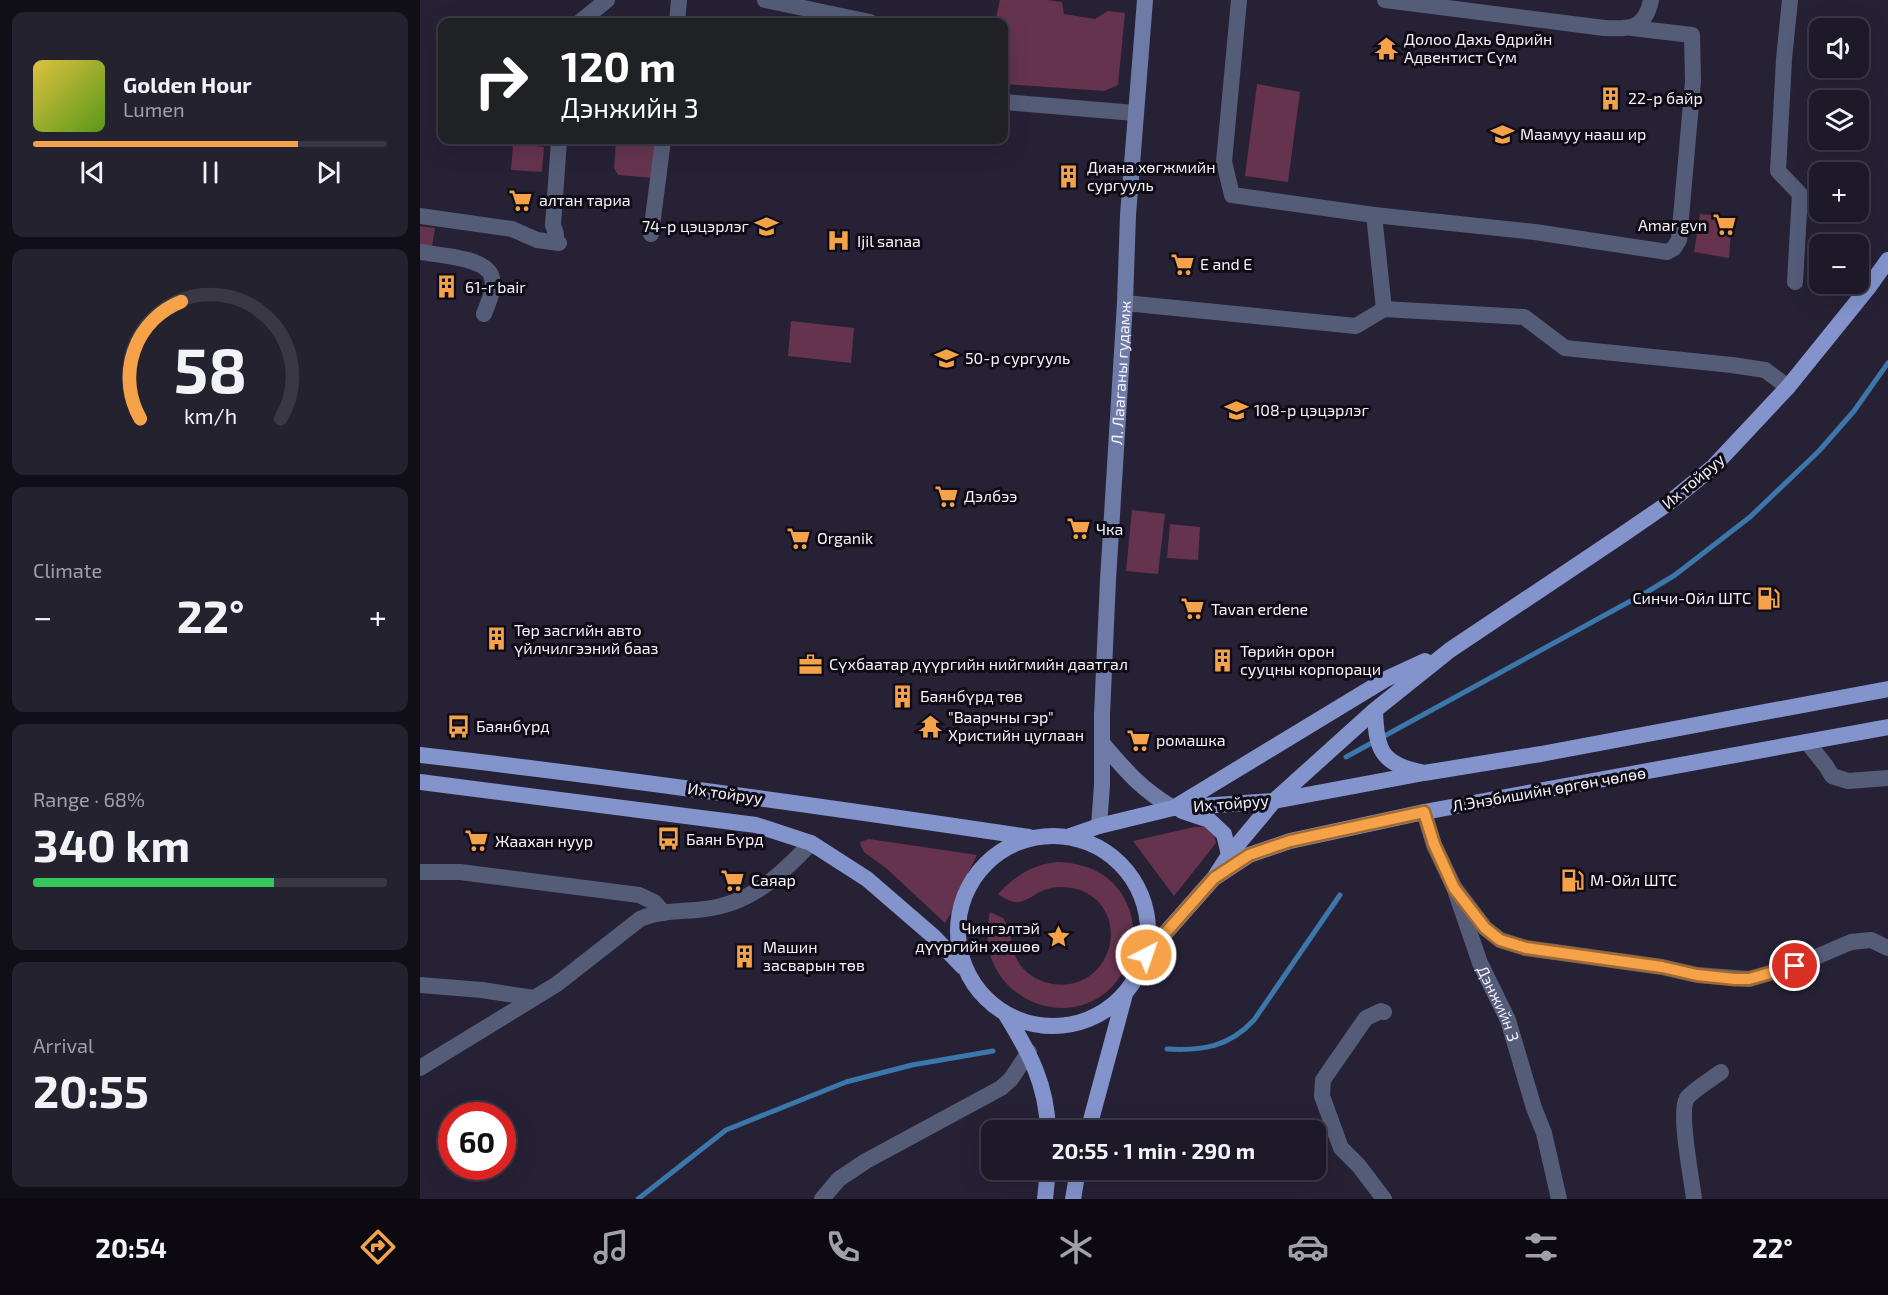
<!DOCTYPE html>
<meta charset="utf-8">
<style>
:root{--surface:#1d1928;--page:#252230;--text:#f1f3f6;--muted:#a0a0a8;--line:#3b3845;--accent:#f6a248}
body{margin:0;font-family:"Exo 2",sans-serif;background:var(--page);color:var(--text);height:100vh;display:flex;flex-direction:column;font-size:22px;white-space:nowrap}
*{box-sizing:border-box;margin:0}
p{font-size:20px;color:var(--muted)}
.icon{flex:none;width:33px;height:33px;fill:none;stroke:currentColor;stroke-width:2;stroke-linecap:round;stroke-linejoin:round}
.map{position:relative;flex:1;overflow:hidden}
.side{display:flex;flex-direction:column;gap:12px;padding:12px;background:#100e16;width:420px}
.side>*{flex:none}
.guide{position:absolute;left:18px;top:18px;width:570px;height:126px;border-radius:12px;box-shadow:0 6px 24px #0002,0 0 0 2px var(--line);background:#202124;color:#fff;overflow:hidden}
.controls{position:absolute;left:1389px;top:18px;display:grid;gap:12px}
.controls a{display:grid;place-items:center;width:60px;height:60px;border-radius:12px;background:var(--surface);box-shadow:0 6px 24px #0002,0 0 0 2px var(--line);font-size:30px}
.speed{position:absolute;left:18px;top:1102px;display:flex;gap:12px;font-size:30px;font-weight:700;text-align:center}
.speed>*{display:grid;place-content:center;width:78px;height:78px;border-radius:50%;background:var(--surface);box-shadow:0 6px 24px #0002,0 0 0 2px var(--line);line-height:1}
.speed .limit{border:9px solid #d22;background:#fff;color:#111}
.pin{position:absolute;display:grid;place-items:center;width:51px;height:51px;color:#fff;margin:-26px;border:3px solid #fff;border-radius:50%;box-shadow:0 2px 6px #0007}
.me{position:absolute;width:66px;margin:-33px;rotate:41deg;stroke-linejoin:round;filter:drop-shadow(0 0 4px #0008)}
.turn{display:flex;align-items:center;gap:21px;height:126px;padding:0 24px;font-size:27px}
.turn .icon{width:78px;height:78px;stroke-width:2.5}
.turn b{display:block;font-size:42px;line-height:51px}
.big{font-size:45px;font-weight:700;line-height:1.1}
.side .card{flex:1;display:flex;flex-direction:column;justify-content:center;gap:9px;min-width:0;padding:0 21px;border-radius:12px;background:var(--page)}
.side .dial{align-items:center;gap:0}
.dial svg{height:156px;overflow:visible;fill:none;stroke:var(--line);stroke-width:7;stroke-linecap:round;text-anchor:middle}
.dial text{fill:var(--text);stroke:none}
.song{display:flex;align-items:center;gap:18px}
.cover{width:72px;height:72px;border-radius:9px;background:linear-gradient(135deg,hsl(50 70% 55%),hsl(90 70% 35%))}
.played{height:6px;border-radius:3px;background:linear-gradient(90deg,var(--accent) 75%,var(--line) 75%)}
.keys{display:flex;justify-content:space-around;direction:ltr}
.heat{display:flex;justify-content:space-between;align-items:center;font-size:33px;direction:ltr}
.charge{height:9px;border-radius:4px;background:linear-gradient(90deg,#34c759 68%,var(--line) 0)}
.trip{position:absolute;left:561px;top:1120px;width:345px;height:60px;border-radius:12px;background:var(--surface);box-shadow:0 6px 24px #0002,0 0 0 2px var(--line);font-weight:700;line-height:60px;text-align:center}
.tabs{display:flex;height:96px;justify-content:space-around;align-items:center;background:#0c0a10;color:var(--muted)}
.tabs .icon{width:42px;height:42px}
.tabs .current{color:var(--accent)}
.tabs b{font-size:27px;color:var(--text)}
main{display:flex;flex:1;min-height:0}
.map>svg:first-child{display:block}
</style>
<main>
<section class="side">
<div class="card">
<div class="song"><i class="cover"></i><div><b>Golden Hour</b><p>Lumen</p></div></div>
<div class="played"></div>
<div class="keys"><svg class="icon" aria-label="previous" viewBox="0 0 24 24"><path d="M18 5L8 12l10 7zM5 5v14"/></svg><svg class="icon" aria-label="pause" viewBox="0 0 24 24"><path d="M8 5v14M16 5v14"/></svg><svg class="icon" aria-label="next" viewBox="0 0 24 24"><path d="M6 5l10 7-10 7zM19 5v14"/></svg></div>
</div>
<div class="card dial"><svg viewBox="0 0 100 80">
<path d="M14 69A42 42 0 1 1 86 69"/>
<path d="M14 69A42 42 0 0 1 35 9" stroke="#f6a248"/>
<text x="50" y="56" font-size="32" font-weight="700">58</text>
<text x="50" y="72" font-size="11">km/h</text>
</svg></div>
<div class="card"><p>Climate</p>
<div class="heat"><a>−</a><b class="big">22°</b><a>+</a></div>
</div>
<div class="card"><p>Range · 68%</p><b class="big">340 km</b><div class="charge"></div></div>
<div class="card"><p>Arrival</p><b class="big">20:55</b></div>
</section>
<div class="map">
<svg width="1468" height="1199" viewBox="0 0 1468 1199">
<rect width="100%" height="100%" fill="#272136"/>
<!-- green -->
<path fill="#65334e" d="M 580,0 L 626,0 L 642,2 L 644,14 L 675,19 L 688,11 L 705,13 L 698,85 L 684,91 L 584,84 L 584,22 L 539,22 L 575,22 Z
M 837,84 L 880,92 L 868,182 L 825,176 Z
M 196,140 L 238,140 L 233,178 L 198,175 L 194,168 Z
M 93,144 L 124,147 L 122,172 L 91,170 Z
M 1280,214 L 1312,217 L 1309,258 L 1274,252 Z
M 0,226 L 15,228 L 11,252 L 0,250 Z
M 371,321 L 434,328 L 431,363 L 368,356 Z
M 712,510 L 745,514 L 738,574 L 706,571 Z
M 750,524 L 780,527 L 778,560 L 747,558 Z
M 774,827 L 792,827 L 796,843 L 754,896 L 713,841 Z
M 449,839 L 557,855 L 540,889 L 530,915 L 525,923 L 466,868 L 444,852 L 441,846 L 440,842 Z
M 637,862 C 667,863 694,874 707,904 C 726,945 701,999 654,1007 C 614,1014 573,985 568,944 C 567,933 568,922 570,912 L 583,918 L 586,923 C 593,938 591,953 601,966 C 609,976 621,982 633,984 C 686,992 710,926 673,897 C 660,887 639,884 624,890 C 616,893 609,900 599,902 C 591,903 584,898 578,894 C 595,876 611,865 637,862 Z"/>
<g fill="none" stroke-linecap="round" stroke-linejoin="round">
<!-- stream -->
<path stroke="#3b77ab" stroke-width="5" d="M 926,757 L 1227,592 L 1255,575 L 1330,517 L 1399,451 L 1434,411 L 1468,363
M 747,1049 C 782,1051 809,1047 834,1020 L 920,895
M 218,1199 L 306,1130 L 426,1082 L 492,1065 L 573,1051"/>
<!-- minor -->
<g stroke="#545c78" stroke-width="16">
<path d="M 819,0 L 804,162 L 812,195 L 954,215 L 964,309"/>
<path d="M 965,0 L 1184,28 C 1209,29 1225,30 1231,0"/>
<path d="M 1370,0 L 1364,59 L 1358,171 L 1380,194 L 1375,282"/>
<path d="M 160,22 L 187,0"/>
<path d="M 257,22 L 259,0"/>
<path d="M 954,215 L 1115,232 L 1247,252 L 1254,248 L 1259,240 L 1273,81 L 1272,35 L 1212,28"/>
<path d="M 0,216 L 92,229 L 117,240 L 139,243"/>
<path d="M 136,234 L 133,225 L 139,140"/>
<path d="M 231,234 L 243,140"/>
<path d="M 0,252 C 17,255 68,257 72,278 C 75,290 68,303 64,314"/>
<path d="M 705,303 L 936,326 L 964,309 L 1104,317 L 1145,348 L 1312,365 L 1345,370 L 1368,387"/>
<path d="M 1387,742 L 1406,766 L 1412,776 L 1428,781 L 1468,778"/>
<path id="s1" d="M 1004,812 L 1014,845 L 1034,887 L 1060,963 L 1088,1020 L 1114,1108 L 1124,1133 L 1139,1199"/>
<path d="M 0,872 L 40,872 L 219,895 L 234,902 L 244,913"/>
<path d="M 1034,887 L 1065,928 L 1080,940 L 1106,948 L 1242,967 L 1277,975 L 1329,979 L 1375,966 L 1431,942 L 1451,940 L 1468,948"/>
<path d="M 0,985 L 62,990 L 114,998"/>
<path d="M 0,1068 L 137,984 L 220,919 C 240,910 264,912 285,909 C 330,904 361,875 391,843"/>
<path d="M 402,1199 L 419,1179 L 446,1161 L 581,1088 L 591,1079 L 609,1052"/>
<path d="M 964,1199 L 939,1166 L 921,1148 L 902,1096 L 903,1080 L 946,1018 L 961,1011 L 964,1012"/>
<path d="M 1274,1199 C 1272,1180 1258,1112 1267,1098 C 1272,1091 1293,1078 1301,1072"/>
</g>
<!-- tertiary -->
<path stroke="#545c78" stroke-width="16" d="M 345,0 L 450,22
M 584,102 L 715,113"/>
<!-- secondary -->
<g stroke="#6f7ba7" stroke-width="16">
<path d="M 683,744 C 707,772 721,789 753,808"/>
<path id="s2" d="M 679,826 L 682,785 L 682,715 L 688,580 L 705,303 L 708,215 L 725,0"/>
</g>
<!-- primary -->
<path stroke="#8393cc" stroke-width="16" d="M 955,710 C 956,748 960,764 1001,772
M 0,755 C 204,778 407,807 609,837
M 0,782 L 336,825 L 391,843 L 447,879 L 513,936 L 543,967
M 755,807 L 966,679 L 1005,661
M 762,811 L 789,820 L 804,834 L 809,855
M538 931a95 95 0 1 1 190 0a95 95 0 1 1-190 0Z
M 650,836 L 679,826 L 753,808 L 854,801 L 1004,773 L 1121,754 L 1468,689
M 794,878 L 809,855 L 854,801 L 955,710 L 1030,650 L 1202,535 L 1250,502 L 1293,467 L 1368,387 L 1448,288 L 1468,260
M 726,955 L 794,878 L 829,855 L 870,841 L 1004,812 L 1468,727
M 585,1013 C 609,1052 627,1084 628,1131
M 668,1131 L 705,994
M 625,1199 L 628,1170
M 653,1199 L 658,1170"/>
</g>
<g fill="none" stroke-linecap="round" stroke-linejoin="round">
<defs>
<path id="route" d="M 726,955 L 794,878 L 829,855 L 870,841 L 1004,812 L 1014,844 L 1034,888 L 1065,928 L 1080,940 L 1106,948 L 1242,967 L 1277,975 L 1315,979 L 1329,979 L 1375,966"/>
</defs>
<!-- route casing -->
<use href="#route" stroke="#a0692f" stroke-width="15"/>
<!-- route -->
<use href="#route" stroke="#f6a248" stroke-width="10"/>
</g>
<!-- icons -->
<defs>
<symbol id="temple-bare" viewBox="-9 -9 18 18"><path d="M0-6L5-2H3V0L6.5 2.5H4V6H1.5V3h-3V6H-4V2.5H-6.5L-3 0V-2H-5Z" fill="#f6a248" stroke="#0f0c15" stroke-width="2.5" paint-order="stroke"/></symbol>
<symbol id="building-bare" viewBox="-9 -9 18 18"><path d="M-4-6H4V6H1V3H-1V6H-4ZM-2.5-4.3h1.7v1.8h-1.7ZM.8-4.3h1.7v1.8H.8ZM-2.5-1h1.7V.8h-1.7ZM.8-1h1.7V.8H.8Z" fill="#f6a248" stroke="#0f0c15" stroke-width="2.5" paint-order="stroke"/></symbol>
<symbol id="school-bare" viewBox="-9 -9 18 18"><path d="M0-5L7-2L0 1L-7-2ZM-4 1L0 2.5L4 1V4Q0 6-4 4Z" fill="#f6a248" stroke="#0f0c15" stroke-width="2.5" paint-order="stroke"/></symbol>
<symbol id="supermarket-bare" viewBox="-9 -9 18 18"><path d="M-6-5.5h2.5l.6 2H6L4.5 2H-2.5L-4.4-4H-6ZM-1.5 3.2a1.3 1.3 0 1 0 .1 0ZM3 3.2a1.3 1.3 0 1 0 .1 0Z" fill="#f6a248" stroke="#0f0c15" stroke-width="2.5" paint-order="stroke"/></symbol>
<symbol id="hospital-bare" viewBox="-9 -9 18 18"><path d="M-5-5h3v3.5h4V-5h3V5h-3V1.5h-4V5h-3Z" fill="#f6a248" stroke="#0f0c15" stroke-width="2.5" paint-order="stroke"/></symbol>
<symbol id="fuel-bare" viewBox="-9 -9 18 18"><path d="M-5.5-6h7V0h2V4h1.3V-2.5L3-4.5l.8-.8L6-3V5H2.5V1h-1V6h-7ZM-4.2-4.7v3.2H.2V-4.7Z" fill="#f6a248" stroke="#0f0c15" stroke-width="2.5" paint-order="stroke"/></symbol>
<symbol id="office-bare" viewBox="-9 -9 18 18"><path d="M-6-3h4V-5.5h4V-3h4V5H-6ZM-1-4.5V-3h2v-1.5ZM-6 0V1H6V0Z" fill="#f6a248" stroke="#0f0c15" stroke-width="2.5" paint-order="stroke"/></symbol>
<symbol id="bus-bare" viewBox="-9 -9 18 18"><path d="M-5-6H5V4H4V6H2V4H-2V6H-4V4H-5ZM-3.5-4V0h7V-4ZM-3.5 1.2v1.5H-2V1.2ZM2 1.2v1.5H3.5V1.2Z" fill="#f6a248" stroke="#0f0c15" stroke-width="2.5" paint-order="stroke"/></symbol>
<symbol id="sight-bare" viewBox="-9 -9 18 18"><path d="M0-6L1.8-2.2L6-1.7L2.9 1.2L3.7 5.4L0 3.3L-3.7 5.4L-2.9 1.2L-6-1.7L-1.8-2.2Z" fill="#f6a248" stroke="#0f0c15" stroke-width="2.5" paint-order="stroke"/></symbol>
</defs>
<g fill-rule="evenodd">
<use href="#temple-bare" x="950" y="32" width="33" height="33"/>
<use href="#building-bare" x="1174" y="82" width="33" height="33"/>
<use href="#school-bare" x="1066" y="118" width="33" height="33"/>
<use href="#building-bare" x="632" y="160" width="33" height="33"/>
<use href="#supermarket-bare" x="84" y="184" width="33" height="33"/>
<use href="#supermarket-bare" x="1288" y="208" width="33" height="33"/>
<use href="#school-bare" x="330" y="210" width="33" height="33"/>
<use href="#hospital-bare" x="402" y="224" width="33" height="33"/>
<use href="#supermarket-bare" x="746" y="248" width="33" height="33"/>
<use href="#building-bare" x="10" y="270" width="33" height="33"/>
<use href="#school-bare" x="510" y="342" width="33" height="33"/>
<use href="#school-bare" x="800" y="394" width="33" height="33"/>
<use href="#supermarket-bare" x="510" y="480" width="33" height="33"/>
<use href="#supermarket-bare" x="642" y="512" width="33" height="33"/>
<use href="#supermarket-bare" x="362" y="522" width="33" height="33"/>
<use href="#fuel-bare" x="1332" y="582" width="33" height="33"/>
<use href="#supermarket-bare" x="756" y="592" width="33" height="33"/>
<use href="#building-bare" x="60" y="622" width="33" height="33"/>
<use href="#building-bare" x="786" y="644" width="33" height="33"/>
<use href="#office-bare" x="374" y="648" width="33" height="33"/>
<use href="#building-bare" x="466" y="680" width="33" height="33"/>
<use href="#bus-bare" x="22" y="710" width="33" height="33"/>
<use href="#temple-bare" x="494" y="710" width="33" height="33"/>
<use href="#supermarket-bare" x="702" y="724" width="33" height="33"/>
<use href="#bus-bare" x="232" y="822" width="33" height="33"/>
<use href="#supermarket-bare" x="40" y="824" width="33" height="33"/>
<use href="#supermarket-bare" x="296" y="864" width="33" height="33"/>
<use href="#fuel-bare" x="1136" y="864" width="33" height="33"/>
<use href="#sight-bare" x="622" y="920" width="33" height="33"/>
<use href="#building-bare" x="308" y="940" width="33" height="33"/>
</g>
<g text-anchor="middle" stroke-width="6" stroke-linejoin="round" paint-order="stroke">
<!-- poi labels -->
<g font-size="16" fill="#f5f2fe" stroke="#0f0c15" text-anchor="start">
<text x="984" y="45">Долоо Дахь Өдрийн<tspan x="984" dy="18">Адвентист Сүм</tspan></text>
<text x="1208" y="104">22-р байр</text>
<text x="1100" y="140">Маамуу нааш ир</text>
<text x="667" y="173">Диана хөгжмийн<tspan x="667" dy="18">сургууль</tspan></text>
<text x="119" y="206">алтан тариа</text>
<text x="1287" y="231" text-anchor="end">Amar gvn</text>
<text x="329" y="232" text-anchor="end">74-р цэцэрлэг</text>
<text x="437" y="247">Ijil sanaa</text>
<text x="780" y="270">E and E</text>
<text x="45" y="293">61-r bair</text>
<text x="545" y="364">50-р сургууль</text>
<text x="834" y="416">108-р цэцэрлэг</text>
<text x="544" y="502">Дэлбээ</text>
<text x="676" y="535">Чка</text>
<text x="397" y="544">Organik</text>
<text x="1331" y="604" text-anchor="end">Синчи-Ойл ШТС</text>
<text x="791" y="615">Tavan erdene</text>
<text x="94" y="636">Төр засгийн авто<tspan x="94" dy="18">үйлчилгээний бааз</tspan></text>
<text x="820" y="657">Төрийн орон<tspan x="820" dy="18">сууцны корпораци</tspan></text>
<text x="409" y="670">Сүхбаатар дүүргийн нийгмийн даатгал</text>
<text x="500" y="702">Баянбүрд төв</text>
<text x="528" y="723">"Ваарчны гэр"<tspan x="528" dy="18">Христийн цуглаан</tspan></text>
<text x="56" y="732">Баянбүрд</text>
<text x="736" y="746">ромашка</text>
<text x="266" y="845">Баян Бүрд</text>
<text x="75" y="847">Жаахан нуур</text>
<text x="331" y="886">Саяар</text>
<text x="1170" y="886">М-Ойл ШТС</text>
<text x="620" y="934" text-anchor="end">Чингэлтэй<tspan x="620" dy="18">дүүргийн хөшөө</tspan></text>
<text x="343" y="953">Машин<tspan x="343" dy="18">засварын төв</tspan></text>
</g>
<!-- street labels -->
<g font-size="16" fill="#f5f2fe" stroke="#0f0c15">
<text dy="6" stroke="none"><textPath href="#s2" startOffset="454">Л. Лааганы гудамж</textPath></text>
<text transform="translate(1273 481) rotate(-40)" y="6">Их тойруу</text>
<text transform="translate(1129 789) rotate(-10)" y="6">Л.Энэбишийн өргөн чөлөө</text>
<text transform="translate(305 793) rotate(8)" y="6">Их тойруу</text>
<text transform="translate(811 803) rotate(-5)" y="6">Их тойруу</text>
<text dy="6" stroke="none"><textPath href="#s1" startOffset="206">Дэнжийн 3</textPath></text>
</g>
</g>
</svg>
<div class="controls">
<a><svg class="icon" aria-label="sound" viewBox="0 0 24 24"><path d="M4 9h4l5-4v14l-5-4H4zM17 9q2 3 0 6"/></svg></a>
<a><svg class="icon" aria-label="layers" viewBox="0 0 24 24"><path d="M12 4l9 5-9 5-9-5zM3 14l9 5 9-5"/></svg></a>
<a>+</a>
<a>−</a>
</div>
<div class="speed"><div class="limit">60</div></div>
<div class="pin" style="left:1375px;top:966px;background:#d93025"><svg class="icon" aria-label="arrive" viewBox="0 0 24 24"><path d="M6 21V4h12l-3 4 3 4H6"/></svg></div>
<svg class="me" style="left:726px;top:955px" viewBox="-20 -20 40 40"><circle r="17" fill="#f6a248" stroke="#fff" stroke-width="3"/><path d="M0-11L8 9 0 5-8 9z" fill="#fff"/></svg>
<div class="trip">20:55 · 1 min · 290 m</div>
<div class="guide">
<div class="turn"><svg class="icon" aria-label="right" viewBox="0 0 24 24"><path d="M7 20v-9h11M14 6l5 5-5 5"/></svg><div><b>120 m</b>Дэнжийн 3</div></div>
</div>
</div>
</main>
<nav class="tabs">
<b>20:54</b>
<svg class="icon current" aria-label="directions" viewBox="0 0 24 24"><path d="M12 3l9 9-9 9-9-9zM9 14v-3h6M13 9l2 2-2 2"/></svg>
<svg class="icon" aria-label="music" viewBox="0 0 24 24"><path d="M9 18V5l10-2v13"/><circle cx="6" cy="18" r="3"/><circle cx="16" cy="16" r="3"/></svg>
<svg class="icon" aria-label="phone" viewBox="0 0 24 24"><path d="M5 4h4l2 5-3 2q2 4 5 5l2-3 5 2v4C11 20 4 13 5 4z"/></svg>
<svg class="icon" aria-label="climate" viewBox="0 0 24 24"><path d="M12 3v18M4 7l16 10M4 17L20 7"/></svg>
<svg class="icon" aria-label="car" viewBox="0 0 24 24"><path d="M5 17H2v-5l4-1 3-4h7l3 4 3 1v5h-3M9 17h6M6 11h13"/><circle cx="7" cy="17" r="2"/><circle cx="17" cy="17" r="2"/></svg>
<svg class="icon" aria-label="filters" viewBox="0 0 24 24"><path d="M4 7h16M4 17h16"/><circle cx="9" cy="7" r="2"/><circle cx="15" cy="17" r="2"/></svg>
<b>22°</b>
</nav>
